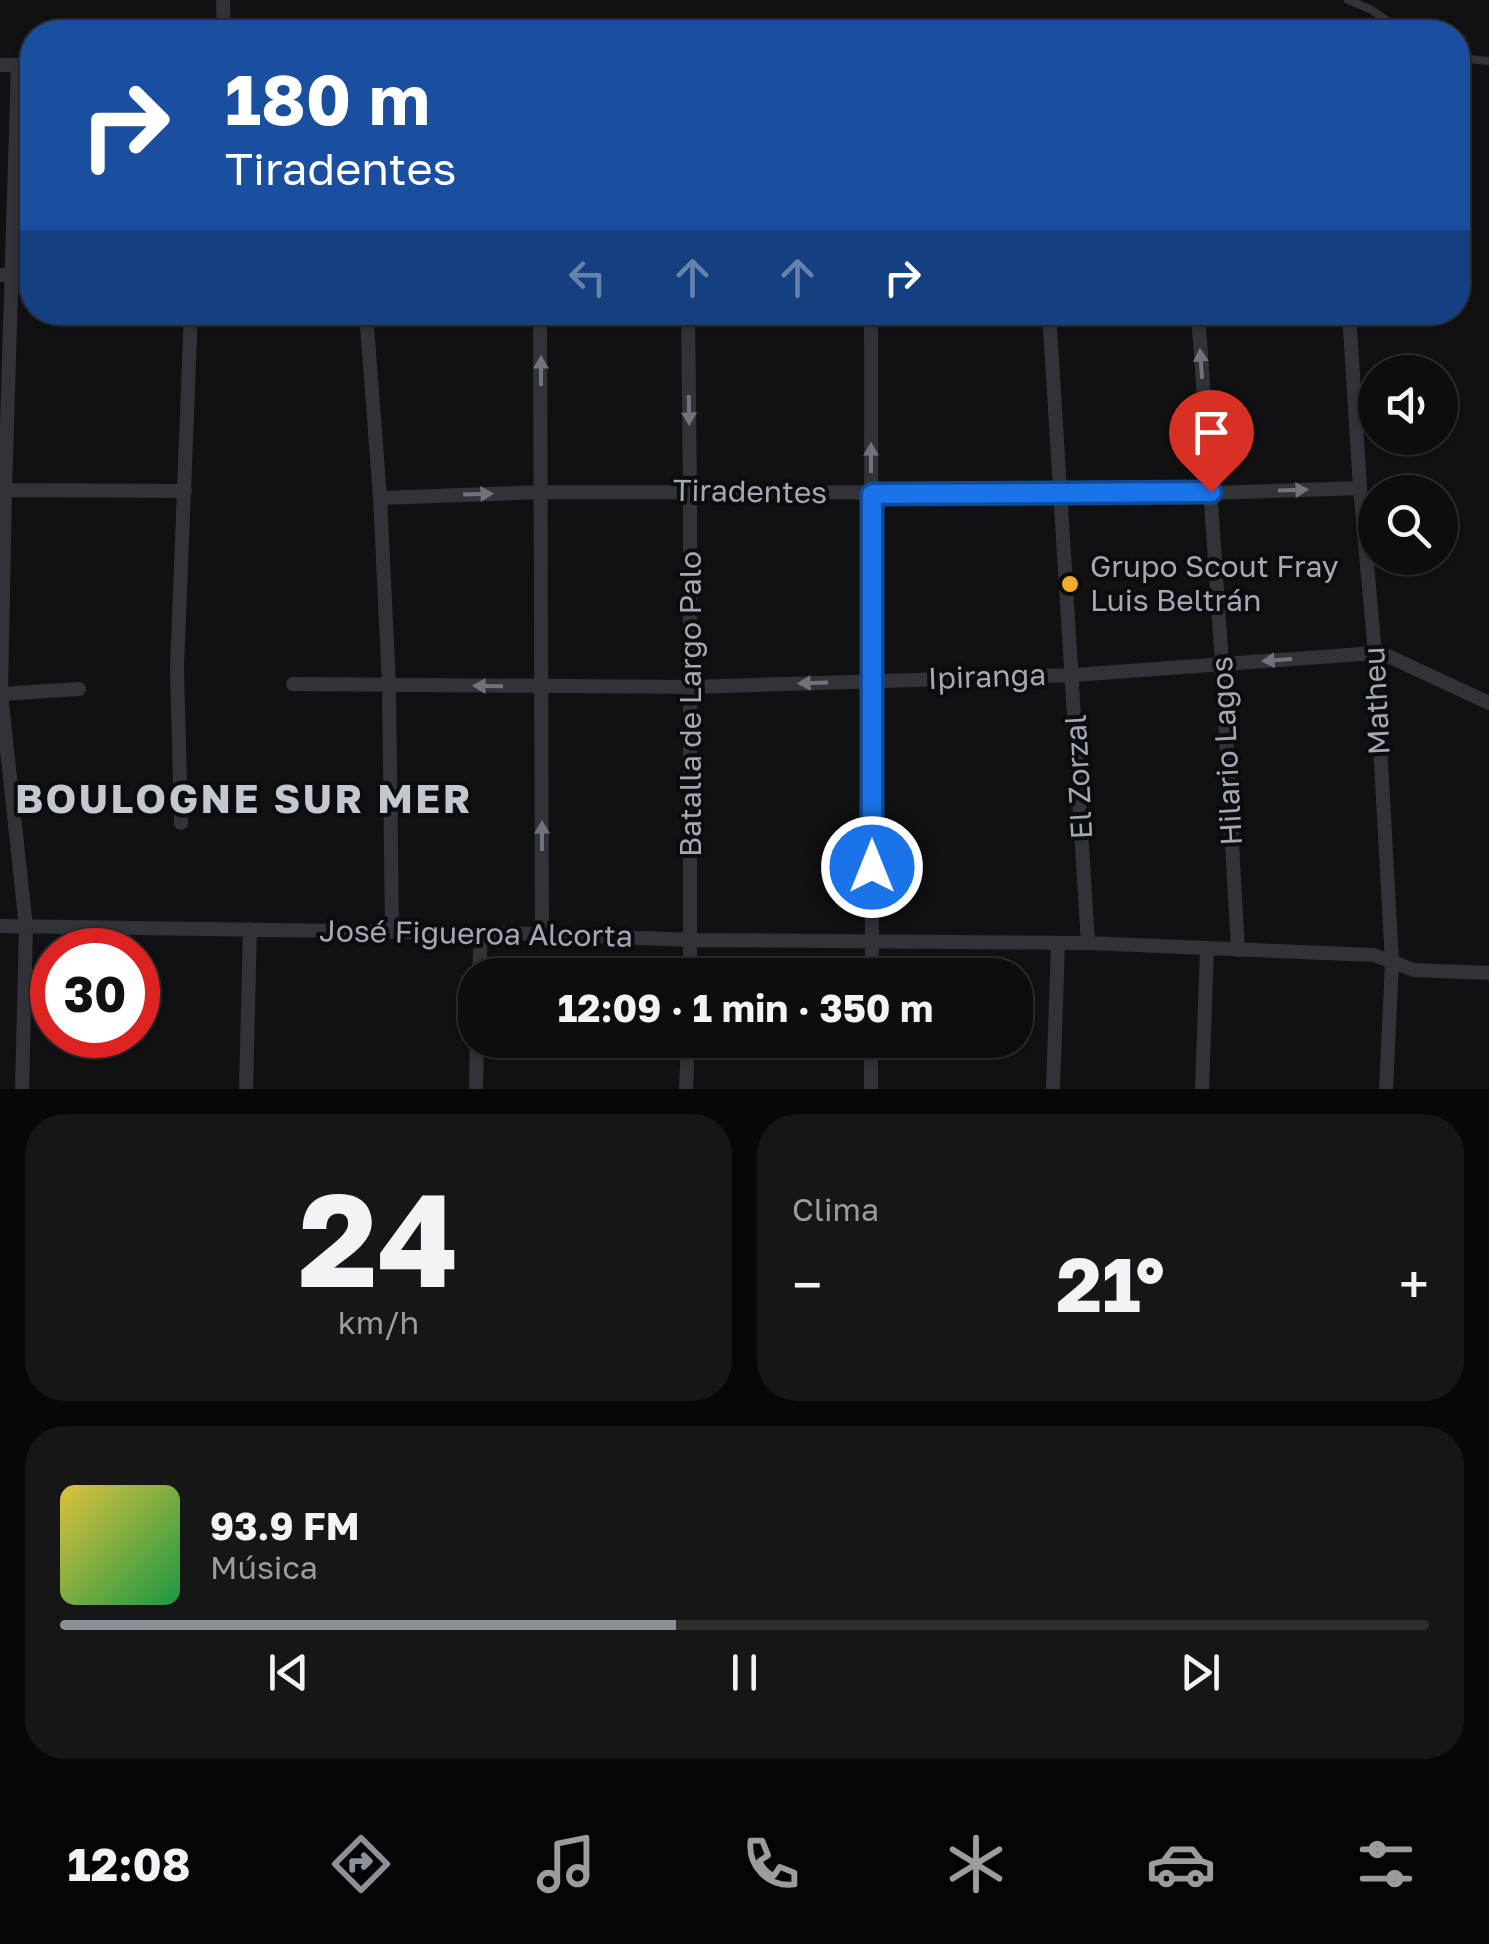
<!DOCTYPE html>
<html lang="es">
<meta charset="utf-8">
<style>
:root{--surface:#0d0d0e;--page:#161617;--text:#f1f3f6;--muted:#9a9c9e;--line:#2d2d2e;--accent:#8c9099}
body{margin:0;font-family:"Golos Text",sans-serif;background:var(--page);color:var(--text);height:100vh;display:flex;flex-direction:column;font-size:38px;white-space:nowrap}
*{box-sizing:border-box;margin:0}
p{font-size:32px;color:var(--muted)}
.icon{flex:none;width:55px;height:55px;fill:none;stroke:currentColor;stroke-width:2;stroke-linecap:round;stroke-linejoin:round}
.map{position:relative;height:1089px;overflow:hidden}
.drawer{display:flex;flex-direction:column;gap:25px;padding:25px;background:#070708;flex:1}
.drawer>*{flex:none}
.guide{position:absolute;left:20px;top:20px;width:1450px;height:305px;border-radius:40px;box-shadow:0 2px 8px #0004,0 0 0 2px var(--line);background:#1a4fa0;color:#fff;overflow:hidden}
.controls{position:absolute;left:1358px;top:355px;display:grid;gap:20px}
.controls a{display:grid;place-items:center;width:100px;height:100px;border-radius:50%;background:var(--surface);box-shadow:0 2px 8px #0004,0 0 0 2px var(--line);font-size:50px}
.speed{position:absolute;left:30px;top:928px;display:flex;gap:20px;font-size:50px;font-weight:700;text-align:center}
.speed>*{display:grid;place-content:center;width:130px;height:130px;border-radius:50%;background:var(--surface);box-shadow:0 2px 8px #0004,0 0 0 2px var(--line);line-height:1}
.speed .limit{border:15px solid #d22;background:#fff;color:#111}
.pin{position:absolute;display:grid;place-items:center;width:85px;height:85px;color:#fff;margin:-102px -42px;border-radius:50% 50% 50% 0;rotate:-45deg;box-shadow:0 0 10px #0007}
.pin .icon{rotate:45deg}
.me{position:absolute;width:110px;margin:-55px;rotate:0deg;stroke-linejoin:round;filter:drop-shadow(0 0 8px #0008)}
.turn{display:flex;align-items:center;gap:35px;height:210px;padding:0 40px;font-size:45px}
.turn .icon{width:130px;height:130px;stroke-width:2.5}
.turn b{display:block;font-size:70px;line-height:85px}
.lanes{display:flex;align-items:center;height:95px;padding:0 40px;background:#0003;justify-content:center;gap:50px;direction:ltr}
.lanes .off{opacity:.35}
.big{font-size:75px;font-weight:700;line-height:1.1}
.drawer .widget{flex:1;display:flex;flex-direction:column;justify-content:center;gap:15px;min-width:0;padding:0 35px;border-radius:40px;background:var(--page)}
.drawer .dial{align-items:center;gap:0}
.dial b{font-size:130px;line-height:1}
.song{display:flex;align-items:center;gap:30px}
.cover{width:120px;height:120px;border-radius:15px;background:linear-gradient(135deg,hsl(50 70% 55%),hsl(140 70% 35%))}
.played{height:10px;border-radius:5px;background:linear-gradient(90deg,var(--accent) 45%,var(--line) 45%)}
.keys{display:flex;justify-content:space-around;direction:ltr}
.heat{display:flex;justify-content:space-between;align-items:center;font-size:55px;direction:ltr}
.drawer .tiles{flex:1;display:grid;gap:25px;grid-template-columns:1fr 1fr}
.widget:last-child{grid-column:span 2}
.trip{position:absolute;left:458px;top:958px;width:575px;height:100px;border-radius:40px;background:var(--surface);box-shadow:0 2px 8px #0004,0 0 0 2px var(--line);font-weight:700;line-height:100px;text-align:center}
.tab-bar{display:flex;height:160px;justify-content:space-around;align-items:center;background:#050506;color:var(--muted)}
.tab-bar .icon{width:70px;height:70px}
.tab-bar .on{color:var(--accent)}
.tab-bar b{font-size:45px;color:var(--text)}
.map>svg:first-child{display:block}
</style>
<div class="map">
<svg width="1489" height="1089" viewBox="0 0 1489 1089">
<rect width="100%" height="100%" fill="#111113"/>
<g fill="none" stroke-linecap="round" stroke-linejoin="round">
<!-- lane -->
<path stroke="#323338" stroke-width="8" d="M 1348,0 L 1370,9 L 1404,32
M 1458,58 L 1489,61"/>
<!-- street -->
<path stroke="#323338" stroke-width="14" d="M 223,0 L 224,32
M 0,65 L 32,65
M 18,65 L 5,490 L 1,694 L 26,927 L 22,1089
M 0,275 L 32,275
M 366,312 L 380,498 L 389,684 L 392,931
M 540,312 L 542,934
M 688,312 L 690,491 L 690,975
M 871,312 L 872,975
M 1049,312 C 1062,523 1077,733 1088,943
M 1198,312 L 1222,664 L 1238,950
M 1349,312 L 1360,488 L 1375,653 L 1392,962 L 1386,1089
M 0,490 L 185,491
M 380,498 L 541,492 L 1211,493 L 1360,488
M 293,684 L 691,687 L 1074,675 L 1375,653 L 1388,656 L 1489,703
M 0,694 L 79,689
M 181,823 L 177,668 L 191,312
M 0,926 L 542,934 L 691,940 L 1088,943 L 1374,955 L 1414,970 L 1489,973
M 479,975 L 481,933
M 246,1089 L 250,929
M 476,1089 L 477,1040
M 686,1089 L 688,1040
M 871,1089 L 871,1040
M 1053,1089 L 1058,943
M 1202,1089 L 1207,949"/>
</g>
<!-- one-way arrows -->
<defs><path id="oneway-solid" d="M-6-.8H1V-3.2L6.5 0L1 3.2V.8H-6Z" transform="scale(2.5)"/></defs>
<g fill="#70737c">
<use href="#oneway-solid" transform="translate(1201 364) rotate(-94)"/>
<use href="#oneway-solid" transform="translate(541 371) rotate(-90)"/>
<use href="#oneway-solid" transform="translate(689 410) rotate(89)"/>
<use href="#oneway-solid" transform="translate(871 458) rotate(-90)"/>
<use href="#oneway-solid" transform="translate(1293 490) rotate(-2)"/>
<use href="#oneway-solid" transform="translate(478 494) rotate(-2)"/>
<use href="#oneway-solid" transform="translate(1277 660) rotate(176)"/>
<use href="#oneway-solid" transform="translate(813 683) rotate(178)"/>
<use href="#oneway-solid" transform="translate(488 686) rotate(-179)"/>
<use href="#oneway-solid" transform="translate(542 836) rotate(-90)"/>
</g>
<g fill="none" stroke-linecap="round" stroke-linejoin="round">
<defs>
<path id="route" d="M 872,867 L 872,494 L 1211,492"/>
</defs>
<!-- route casing -->
<use href="#route" stroke="#114b97" stroke-width="25"/>
<!-- route -->
<use href="#route" stroke="#1a73e8" stroke-width="18"/>
</g>
<!-- markers -->
<circle fill="#f2aa2a" stroke="#0c0c0e" stroke-width="4" cx="1070" cy="584" r="10"/>
<g text-anchor="middle" stroke-width="8" stroke-linejoin="round" paint-order="stroke">
<!-- street labels -->
<g font-size="30" fill="#a2a8b4" stroke="#0c0c0e">
<text transform="translate(750 492) rotate(1)" y="10">Tiradentes</text>
<text transform="translate(987 677) rotate(-2)" y="10">Ipiranga</text>
<text transform="translate(1377 701) rotate(-93)" y="10">Matheu</text>
<text transform="translate(691 704) rotate(-90)" y="10">Batalla de Largo Palo</text>
<text transform="translate(1227 751) rotate(-93)" y="10">Hilario Lagos</text>
<text transform="translate(1079 777) rotate(-93)" y="10">El Zorzal</text>
<text transform="translate(476 934) rotate(1)" y="10">José Figueroa Alcorta</text>
</g>
<!-- poi labels -->
<g font-size="30" fill="#a2a8b4" stroke="#0c0c0e" text-anchor="start">
<text x="1090" y="577">Grupo Scout Fray<tspan x="1090" dy="34">Luis Beltrán</tspan></text>
</g>
<!-- district labels -->
<g font-size="40" font-weight="bold" letter-spacing="2.5" fill="#c3c7d0" stroke="#0c0c0e">
<text x="244" y="813">BOULOGNE SUR MER</text>
</g>
</g>
</svg>
<div class="controls">
<a><svg class="icon" aria-label="sound" viewBox="0 0 24 24"><path d="M4 9h4l5-4v14l-5-4H4zM17 9q2 3 0 6"/></svg></a>
<a><svg class="icon" aria-label="search" viewBox="0 0 24 24"><circle cx="10" cy="10" r="6"/><path d="M15 15l6 6"/></svg></a>
</div>
<div class="speed"><div class="limit">30</div></div>
<div class="pin" style="left:1211px;top:492px;background:#d93025"><svg class="icon" aria-label="arrive" viewBox="0 0 24 24"><path d="M6 21V4h12l-3 4 3 4H6"/></svg></div>
<svg class="me" style="left:872px;top:867px" viewBox="-20 -20 40 40"><circle r="17" fill="#1a73e8" stroke="#fff" stroke-width="3"/><path d="M0-11L8 9 0 5-8 9z" fill="#fff"/></svg>
<div class="trip">12:09 · 1 min · 350 m</div>
<div class="guide">
<div class="turn"><svg class="icon" aria-label="right" viewBox="0 0 24 24"><path d="M7 20v-9h11M14 6l5 5-5 5"/></svg><div><b>180 m</b>Tiradentes</div></div>
<div class="lanes"><svg class="icon off" aria-label="left" viewBox="0 0 24 24"><path d="M17 20v-9H6M10 6l-5 5 5 5"/></svg><svg class="icon off" aria-label="ahead" viewBox="0 0 24 24"><path d="M12 20V5M6 11l6-6 6 6"/></svg><svg class="icon off" aria-label="ahead" viewBox="0 0 24 24"><path d="M12 20V5M6 11l6-6 6 6"/></svg><svg class="icon" aria-label="right" viewBox="0 0 24 24"><path d="M7 20v-9h11M14 6l5 5-5 5"/></svg></div>
</div>
</div>
<section class="drawer">
<div class="tiles">
<div class="widget dial"><b>24</b><p>km/h</p></div>
<div class="widget"><p>Clima</p>
<div class="heat"><a>−</a><b class="big">21°</b><a>+</a></div>
</div>
<div class="widget">
<div class="song"><i class="cover"></i><div><b>93.9 FM</b><p>Música</p></div></div>
<div class="played"></div>
<div class="keys"><svg class="icon" aria-label="previous" viewBox="0 0 24 24"><path d="M18 5L8 12l10 7zM5 5v14"/></svg><svg class="icon" aria-label="pause" viewBox="0 0 24 24"><path d="M8 5v14M16 5v14"/></svg><svg class="icon" aria-label="next" viewBox="0 0 24 24"><path d="M6 5l10 7-10 7zM19 5v14"/></svg></div>
</div>
</div>
</section>
<nav class="tab-bar">
<b>12:08</b>
<svg class="icon on" aria-label="directions" viewBox="0 0 24 24"><path d="M12 3l9 9-9 9-9-9zM9 14v-3h6M13 9l2 2-2 2"/></svg>
<svg class="icon" aria-label="music" viewBox="0 0 24 24"><path d="M9 18V5l10-2v13"/><circle cx="6" cy="18" r="3"/><circle cx="16" cy="16" r="3"/></svg>
<svg class="icon" aria-label="phone" viewBox="0 0 24 24"><path d="M5 4h4l2 5-3 2q2 4 5 5l2-3 5 2v4C11 20 4 13 5 4z"/></svg>
<svg class="icon" aria-label="climate" viewBox="0 0 24 24"><path d="M12 3v18M4 7l16 10M4 17L20 7"/></svg>
<svg class="icon" aria-label="car" viewBox="0 0 24 24"><path d="M5 17H2v-5l4-1 3-4h7l3 4 3 1v5h-3M9 17h6M6 11h13"/><circle cx="7" cy="17" r="2"/><circle cx="17" cy="17" r="2"/></svg>
<svg class="icon" aria-label="filters" viewBox="0 0 24 24"><path d="M4 7h16M4 17h16"/><circle cx="9" cy="7" r="2"/><circle cx="15" cy="17" r="2"/></svg>
</nav>
